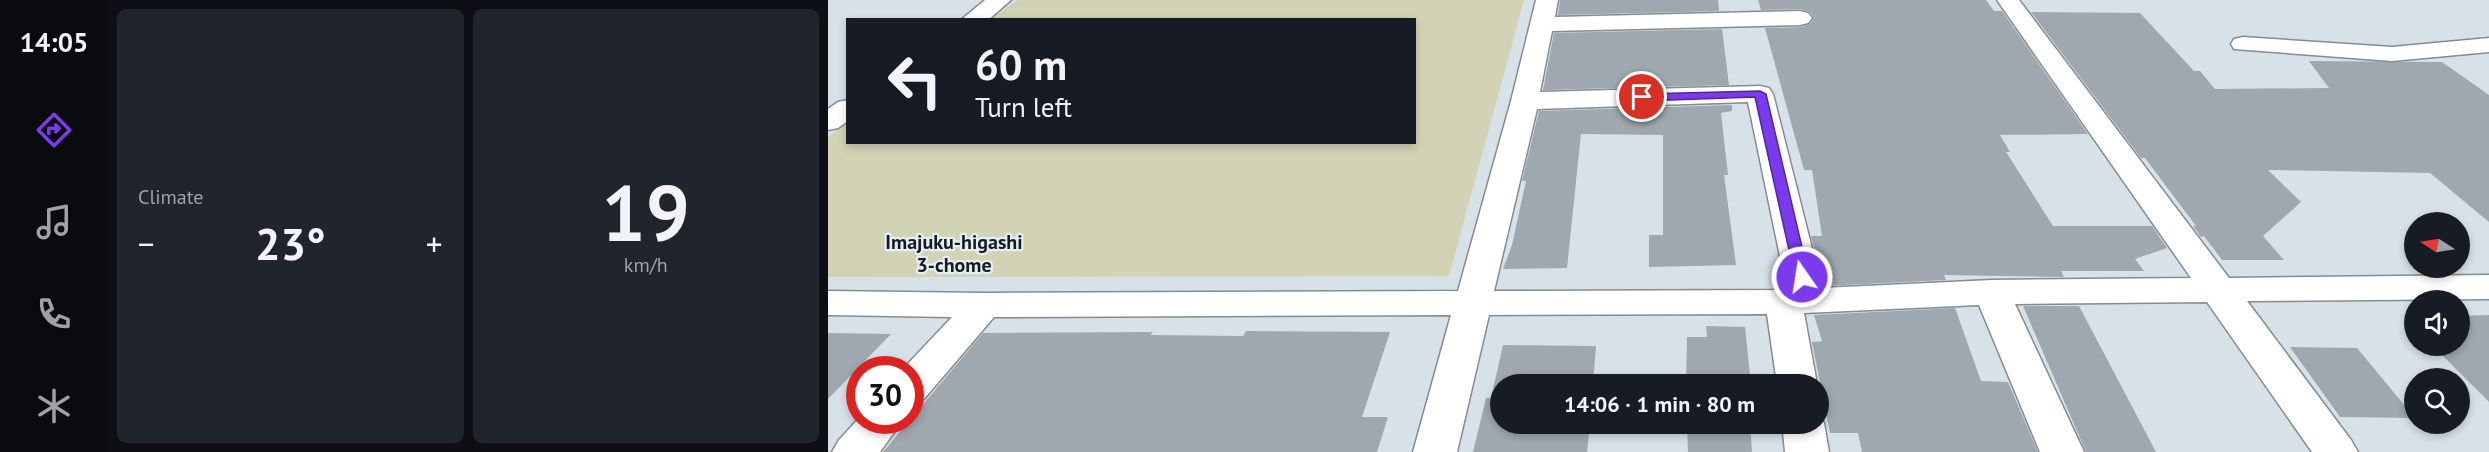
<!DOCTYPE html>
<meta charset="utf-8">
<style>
:root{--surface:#171b24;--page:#20242c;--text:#f1f3f6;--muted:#9ea1a6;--accent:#7c3aed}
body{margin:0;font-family:"PT Sans",sans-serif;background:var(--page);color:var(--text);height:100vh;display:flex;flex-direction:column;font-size:22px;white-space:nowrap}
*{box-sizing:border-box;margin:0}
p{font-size:20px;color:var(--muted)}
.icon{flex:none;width:33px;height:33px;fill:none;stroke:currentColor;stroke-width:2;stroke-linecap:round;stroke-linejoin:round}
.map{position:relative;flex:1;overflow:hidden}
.side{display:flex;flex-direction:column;gap:9px;padding:9px;background:#0d0f14;width:720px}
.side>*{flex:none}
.banner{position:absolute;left:18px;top:18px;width:570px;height:126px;border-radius:0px;box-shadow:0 3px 9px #0003;background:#171b24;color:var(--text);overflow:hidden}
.needle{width:39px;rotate:282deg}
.controls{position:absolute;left:1576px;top:212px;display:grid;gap:12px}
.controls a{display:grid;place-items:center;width:66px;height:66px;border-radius:50%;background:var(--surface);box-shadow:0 3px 9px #0003;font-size:30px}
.speed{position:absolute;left:18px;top:356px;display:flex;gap:12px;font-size:30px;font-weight:700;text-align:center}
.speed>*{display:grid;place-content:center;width:78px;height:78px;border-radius:50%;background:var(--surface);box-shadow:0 3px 9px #0003;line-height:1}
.speed .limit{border:9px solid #d22;background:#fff;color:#111}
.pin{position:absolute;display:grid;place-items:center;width:51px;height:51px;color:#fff;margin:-26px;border:3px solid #fff;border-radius:50%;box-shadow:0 2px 6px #0007}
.me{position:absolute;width:66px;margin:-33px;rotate:347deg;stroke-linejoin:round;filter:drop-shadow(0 0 4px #0008)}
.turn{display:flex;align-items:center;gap:21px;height:126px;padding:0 30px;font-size:27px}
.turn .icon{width:78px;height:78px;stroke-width:2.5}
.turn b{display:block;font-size:42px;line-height:51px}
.big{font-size:45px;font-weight:700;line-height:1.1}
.side .tile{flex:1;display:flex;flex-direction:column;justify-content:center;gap:9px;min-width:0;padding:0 21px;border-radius:9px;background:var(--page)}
.side .dial{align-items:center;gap:0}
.dial b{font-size:78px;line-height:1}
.heat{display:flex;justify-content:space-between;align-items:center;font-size:33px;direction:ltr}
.side .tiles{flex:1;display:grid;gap:9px;grid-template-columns:repeat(2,1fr)}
.trip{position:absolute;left:662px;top:374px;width:339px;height:60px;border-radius:30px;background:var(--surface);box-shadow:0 3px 9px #0003;font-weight:700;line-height:60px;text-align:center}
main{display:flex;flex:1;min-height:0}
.tabs{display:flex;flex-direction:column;width:108px;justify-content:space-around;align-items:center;background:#090b0e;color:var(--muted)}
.tabs .icon{width:42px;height:42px}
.tabs .current{color:var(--accent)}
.tabs b{font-size:27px;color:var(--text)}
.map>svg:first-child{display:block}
</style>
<main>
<nav class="tabs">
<b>14:05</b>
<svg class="icon current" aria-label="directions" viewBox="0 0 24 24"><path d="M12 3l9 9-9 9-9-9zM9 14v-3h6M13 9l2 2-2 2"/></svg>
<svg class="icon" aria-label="music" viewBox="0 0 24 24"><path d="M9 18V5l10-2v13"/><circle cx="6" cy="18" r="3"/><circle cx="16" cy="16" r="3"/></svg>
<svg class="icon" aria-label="phone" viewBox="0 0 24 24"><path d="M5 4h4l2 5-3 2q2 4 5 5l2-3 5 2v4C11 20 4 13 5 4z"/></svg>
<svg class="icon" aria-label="climate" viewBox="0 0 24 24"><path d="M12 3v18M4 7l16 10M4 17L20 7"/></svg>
</nav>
<section class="side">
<div class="tiles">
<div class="tile"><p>Climate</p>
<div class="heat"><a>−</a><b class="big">23°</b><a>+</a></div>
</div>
<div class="tile dial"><b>19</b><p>km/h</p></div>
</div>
</section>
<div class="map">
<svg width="1661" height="452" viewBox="0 0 1661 452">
<rect width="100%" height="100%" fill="#d7e1e8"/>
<!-- green -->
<path fill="#d1d3b4" d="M 190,0 L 696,0 L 621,276 L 0,277 L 0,137 L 19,123 L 20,142 L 586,142 L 586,20 L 163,19 Z"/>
<!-- building -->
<path fill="#9fa8af" d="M 732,0 L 890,0 L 891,11 L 730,15 Z
M 930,0 L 1158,0 L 1166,11 L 1174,11 L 1260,134 L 1172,135 L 1182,152 L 1178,152 L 1225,226 L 1324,226 L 1339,248 L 1307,259 L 1316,271 L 1233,271 L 1236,277 L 1116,275 L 1118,280 L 996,286 L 983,236 L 994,236 L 984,170 L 976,170 L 937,28 L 973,27 L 982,24 L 986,18 L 982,12 L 973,9 L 933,10 Z
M 1203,12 L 1312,13 L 1366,71 L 1372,71 L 1387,89 L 1501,88 L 1481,61 L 1614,62 L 1661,95 L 1661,222 L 1602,173 L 1440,170 L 1473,202 L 1435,236 L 1456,260 L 1394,260 L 1376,236 L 1373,237 L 1365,226 L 1368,226 L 1317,158 L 1313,158 Z
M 894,29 L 901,85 L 715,90 L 726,33 Z
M 904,105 L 904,111 L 893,113 L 900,175 L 896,175 L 908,265 L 821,267 L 821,235 L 835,235 L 835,135 L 753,134 L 739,268 L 675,269 L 684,245 L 698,181 L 694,181 L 711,111 Z
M 1195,306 L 1251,306 L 1328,452 L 1258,452 Z
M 1127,308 L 1153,381 L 1180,382 L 1210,452 L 1034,452 L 1030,433 L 1002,433 L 984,342 L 994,341 L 986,315 Z
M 1661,315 L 1661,402 L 1604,345 L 1632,345 L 1632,316 Z
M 878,326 L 917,327 L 923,384 L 858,384 L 859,337 L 879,337 Z
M 418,331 L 562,332 L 534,417 L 560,417 L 549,452 L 55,452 L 155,333 L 325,332 L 322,335 L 415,336 Z
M 0,333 L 63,334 L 0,399 Z
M 675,345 L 768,346 L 765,384 L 672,384 L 672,423 L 762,423 L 759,452 L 645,452 L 658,398 L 663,398 Z
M 1462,347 L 1529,348 L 1587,418 L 1512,417 Z
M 859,423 L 927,423 L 922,424 L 924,452 L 860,452 Z"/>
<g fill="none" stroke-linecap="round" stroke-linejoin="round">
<defs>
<path id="minor" d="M 157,0 L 183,0 L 160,20 L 133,20 Z
M 708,0 L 730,0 L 727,17 L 972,11 L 980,13 L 984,18 L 980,23 L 972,25 L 724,31 L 712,92 L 932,86 L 941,88 L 945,94 L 994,288 L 1164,280 L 1363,278 L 1169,0 L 1191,0 L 1401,278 L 1661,275 L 1661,299 L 1419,301 L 1523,440 L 1530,452 L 1484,452 L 1379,302 L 1187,304 L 1256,452 L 1212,452 L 1151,305 L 976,313 L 989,384 L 949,384 L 939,314 L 661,315 L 629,452 L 585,452 L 623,315 L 166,317 L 96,399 L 82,403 L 82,369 L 75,369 L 124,317 L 0,315 L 0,291 L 156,293 L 630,291 L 683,101 ZM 920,102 L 959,290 L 666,291 L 709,109 Z
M 1415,37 L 1564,47 L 1661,38 L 1661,52 L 1564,61 L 1406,49 L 1403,44 L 1406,39 Z
M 20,100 L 20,121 L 10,128 L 0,130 L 0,109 L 10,102 Z
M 990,412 L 996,423 L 1001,452 L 957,452 L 954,423 L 990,423 Z
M 32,417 L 32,420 L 75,420 L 52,452 L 4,452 L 11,440 Z"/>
</defs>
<!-- minor casing -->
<use href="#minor" stroke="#838c92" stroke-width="3"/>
<!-- minor -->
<use href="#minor" fill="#fff" fill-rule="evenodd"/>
</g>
<!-- route -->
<path fill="#7c3aed" stroke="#51269a" stroke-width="1.5" d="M 932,91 L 938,94 L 981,277 L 974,281 L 967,277 L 927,97 L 814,101 L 809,97 L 814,94 Z"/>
<g text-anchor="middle" stroke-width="4.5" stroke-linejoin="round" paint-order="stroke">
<!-- neighbourhood labels -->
<g font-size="20" font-weight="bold" fill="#181b1e" stroke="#e4eef5">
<text x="126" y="249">Imajuku-higashi<tspan x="126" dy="23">3-chome</tspan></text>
</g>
</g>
</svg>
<div class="controls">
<a><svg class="needle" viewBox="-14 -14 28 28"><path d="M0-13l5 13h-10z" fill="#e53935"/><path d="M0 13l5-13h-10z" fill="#9ea1a6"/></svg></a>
<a><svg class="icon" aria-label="sound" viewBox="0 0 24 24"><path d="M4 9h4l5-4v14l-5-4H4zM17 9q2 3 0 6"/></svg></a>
<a><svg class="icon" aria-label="search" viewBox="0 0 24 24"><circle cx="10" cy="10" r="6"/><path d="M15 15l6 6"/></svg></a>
</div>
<div class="speed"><div class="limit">30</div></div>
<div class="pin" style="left:814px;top:97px;background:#d93025"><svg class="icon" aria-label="arrive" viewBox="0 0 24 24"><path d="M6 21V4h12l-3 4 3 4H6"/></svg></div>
<svg class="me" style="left:974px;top:277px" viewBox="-20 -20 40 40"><circle r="17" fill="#7c3aed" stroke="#fff" stroke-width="3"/><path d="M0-11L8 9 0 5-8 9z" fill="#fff"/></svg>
<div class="trip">14:06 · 1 min · 80 m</div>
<div class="banner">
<div class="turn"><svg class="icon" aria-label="left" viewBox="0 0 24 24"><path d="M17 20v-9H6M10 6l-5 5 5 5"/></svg><div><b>60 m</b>Turn left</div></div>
</div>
</div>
</main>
